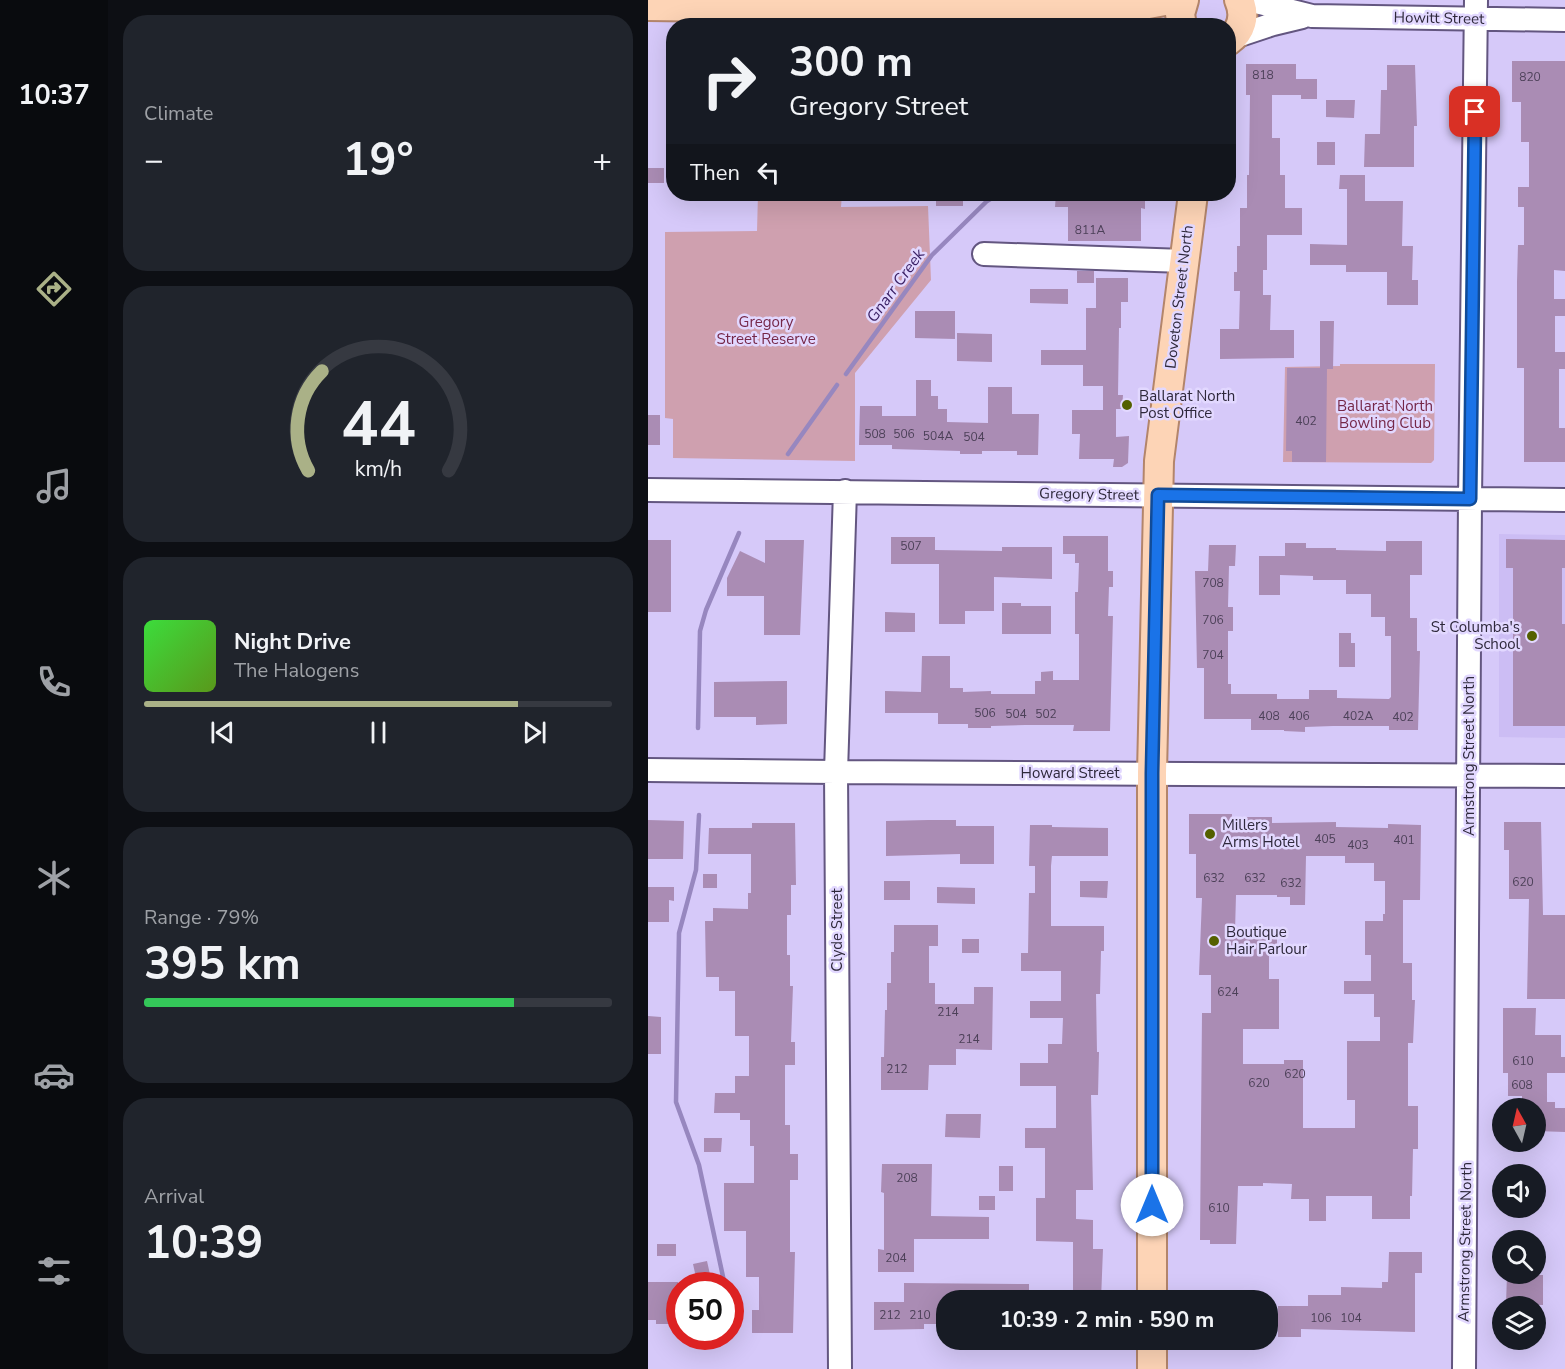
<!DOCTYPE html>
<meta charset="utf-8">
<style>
:root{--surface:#171b24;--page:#20242c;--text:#f1f3f6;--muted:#9ea1a6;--line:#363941;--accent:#aab187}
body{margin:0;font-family:"Nunito Sans",sans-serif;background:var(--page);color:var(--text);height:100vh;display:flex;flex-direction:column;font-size:22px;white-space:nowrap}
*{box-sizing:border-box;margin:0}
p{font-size:20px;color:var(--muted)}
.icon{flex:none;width:33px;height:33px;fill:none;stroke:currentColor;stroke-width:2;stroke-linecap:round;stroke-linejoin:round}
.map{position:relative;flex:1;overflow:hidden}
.panel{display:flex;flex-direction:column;gap:15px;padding:15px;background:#0d0f14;width:540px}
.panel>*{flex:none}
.banner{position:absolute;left:18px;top:18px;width:570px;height:183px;border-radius:24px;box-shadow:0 6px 24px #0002;background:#171b24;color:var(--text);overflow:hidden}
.needle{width:39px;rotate:352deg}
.fabs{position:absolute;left:844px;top:1098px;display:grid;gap:12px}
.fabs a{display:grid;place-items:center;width:54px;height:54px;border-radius:50%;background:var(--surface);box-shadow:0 6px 24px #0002;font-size:30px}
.speed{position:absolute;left:18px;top:1272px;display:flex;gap:12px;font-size:30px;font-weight:700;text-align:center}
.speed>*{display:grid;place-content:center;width:78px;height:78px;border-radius:50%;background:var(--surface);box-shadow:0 6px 24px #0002;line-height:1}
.speed .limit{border:9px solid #d22;background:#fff;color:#111}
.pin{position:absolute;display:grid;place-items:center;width:51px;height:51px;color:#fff;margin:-26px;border-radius:12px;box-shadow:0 3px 9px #0006}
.me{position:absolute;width:66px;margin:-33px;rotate:0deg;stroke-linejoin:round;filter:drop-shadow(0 0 4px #0008)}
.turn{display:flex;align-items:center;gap:21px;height:126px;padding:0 24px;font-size:27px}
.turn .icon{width:78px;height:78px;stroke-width:2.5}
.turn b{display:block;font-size:42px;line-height:51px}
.then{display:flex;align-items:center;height:57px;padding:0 24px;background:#0003;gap:12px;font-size:22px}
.big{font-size:45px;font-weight:700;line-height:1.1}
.panel .tile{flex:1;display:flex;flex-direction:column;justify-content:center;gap:9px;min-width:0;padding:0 21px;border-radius:24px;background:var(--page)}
.panel .dial{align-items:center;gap:0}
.dial svg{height:156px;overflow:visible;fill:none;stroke:var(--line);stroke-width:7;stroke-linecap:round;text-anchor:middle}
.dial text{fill:var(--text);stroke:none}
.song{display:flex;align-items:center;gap:18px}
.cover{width:72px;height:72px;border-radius:9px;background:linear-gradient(135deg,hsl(120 70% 55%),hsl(90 70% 35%))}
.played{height:6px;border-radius:3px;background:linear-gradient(90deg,var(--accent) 80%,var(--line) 80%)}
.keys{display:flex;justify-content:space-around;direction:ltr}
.heat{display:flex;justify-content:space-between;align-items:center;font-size:33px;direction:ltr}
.charge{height:9px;border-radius:4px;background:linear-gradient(90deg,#34c759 79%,var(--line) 0)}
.trip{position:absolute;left:288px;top:1290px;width:342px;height:60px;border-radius:24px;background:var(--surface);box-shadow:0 6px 24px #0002;font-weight:700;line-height:60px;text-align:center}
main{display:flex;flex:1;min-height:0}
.tab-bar{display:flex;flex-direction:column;width:108px;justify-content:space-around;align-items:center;background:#090b0e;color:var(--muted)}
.tab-bar .icon{width:42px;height:42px}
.tab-bar .current{color:var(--accent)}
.tab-bar b{font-size:27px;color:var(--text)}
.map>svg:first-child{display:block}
</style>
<main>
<nav class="tab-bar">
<b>10:37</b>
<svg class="icon current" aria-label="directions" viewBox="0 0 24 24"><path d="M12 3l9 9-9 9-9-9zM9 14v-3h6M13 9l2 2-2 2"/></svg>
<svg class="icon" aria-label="music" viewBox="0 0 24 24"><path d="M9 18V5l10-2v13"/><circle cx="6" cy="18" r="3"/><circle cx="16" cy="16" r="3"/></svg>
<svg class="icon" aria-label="phone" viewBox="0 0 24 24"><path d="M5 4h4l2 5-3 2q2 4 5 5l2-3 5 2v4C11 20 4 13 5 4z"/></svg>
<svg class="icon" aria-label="climate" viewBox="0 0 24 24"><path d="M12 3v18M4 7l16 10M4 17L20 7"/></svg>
<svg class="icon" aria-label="car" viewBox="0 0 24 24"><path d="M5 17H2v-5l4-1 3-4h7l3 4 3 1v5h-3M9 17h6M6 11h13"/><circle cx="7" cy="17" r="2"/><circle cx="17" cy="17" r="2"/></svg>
<svg class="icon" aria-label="filters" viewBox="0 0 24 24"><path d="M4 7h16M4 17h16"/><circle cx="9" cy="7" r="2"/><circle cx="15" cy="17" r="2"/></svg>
</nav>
<section class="panel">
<div class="tile"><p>Climate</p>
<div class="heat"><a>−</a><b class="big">19°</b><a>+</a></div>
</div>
<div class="tile dial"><svg viewBox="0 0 100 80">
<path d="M14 69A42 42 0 1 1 86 69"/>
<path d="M14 69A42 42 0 0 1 21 18" stroke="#aab187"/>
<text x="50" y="56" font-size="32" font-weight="700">44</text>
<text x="50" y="72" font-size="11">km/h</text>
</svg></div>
<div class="tile">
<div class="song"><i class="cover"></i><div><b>Night Drive</b><p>The Halogens</p></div></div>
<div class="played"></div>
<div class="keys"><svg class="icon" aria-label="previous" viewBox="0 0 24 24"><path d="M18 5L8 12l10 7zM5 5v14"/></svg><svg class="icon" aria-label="pause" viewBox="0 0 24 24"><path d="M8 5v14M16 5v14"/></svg><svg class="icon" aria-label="next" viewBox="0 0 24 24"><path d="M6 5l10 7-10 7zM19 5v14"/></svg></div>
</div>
<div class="tile"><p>Range · 79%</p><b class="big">395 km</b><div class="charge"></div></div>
<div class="tile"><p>Arrival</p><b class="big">10:39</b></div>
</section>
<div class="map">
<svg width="917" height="1369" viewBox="0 0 917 1369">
<rect width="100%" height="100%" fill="#d6c9f9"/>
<!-- built -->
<path fill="#ccbdf4" d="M 851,534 L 917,535 L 917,738 L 851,737 Z"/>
<!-- green -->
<path fill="#cfa0af" d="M 110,194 L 194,194 L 193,207 L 280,206 L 283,280 L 207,373 L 207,461 L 25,458 L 25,419 L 17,418 L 17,232 L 109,231 Z
M 692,364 L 787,364 L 786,460 L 783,463 L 635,462 L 637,367 L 692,366 Z"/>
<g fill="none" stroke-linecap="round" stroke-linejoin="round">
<!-- stream -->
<path stroke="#9787bf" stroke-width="4.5" d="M 198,374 L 284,255 L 339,201 L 351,194
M 140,454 L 189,385
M 50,728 L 52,631 L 58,610 L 91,533
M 51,815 L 48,870 L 31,933 L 28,1102 L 51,1165 L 77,1286"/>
</g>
<!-- building -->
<path fill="#aa8cb4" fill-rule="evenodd" d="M 864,61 L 917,61 L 917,271 L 906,270 L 906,299 L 917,299 L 917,316 L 907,316 L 907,352 L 917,352 L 917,369 L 911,369 L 911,428 L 917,428 L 917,462 L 876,462 L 876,368 L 869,368 L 869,282 L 870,245 L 876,245 L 876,207 L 870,207 L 870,187 L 881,187 L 881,142 L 873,142 L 873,102 L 864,102 Z
M 598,64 L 648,64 L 648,79 L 669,79 L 669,99 L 653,99 L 653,95 L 624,95 L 624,138 L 632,138 L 632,175 L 637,175 L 637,208 L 654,208 L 654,235 L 619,235 L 619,270 L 615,270 L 615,295 L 623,295 L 622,330 L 646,330 L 646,358 L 572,359 L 572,329 L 591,329 L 592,291 L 586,291 L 586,272 L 589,272 L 589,246 L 592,246 L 592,208 L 599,208 L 599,175 L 601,175 L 602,95 L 598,95 Z
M 739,65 L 767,65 L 769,126 L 766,126 L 766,167 L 716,167 L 717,134 L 732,134 L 733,90 L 739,90 Z
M 678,100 L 707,100 L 706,118 L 678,117 Z
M 669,142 L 687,142 L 687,165 L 669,165 Z
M 0,168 L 16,168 L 16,183 L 0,183 Z
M 692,175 L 717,175 L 717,201 L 755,201 L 754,246 L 765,246 L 764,280 L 770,280 L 770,305 L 739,305 L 739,272 L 698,272 L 698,265 L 662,265 L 662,244 L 699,245 L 699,189 L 691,189 Z
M 288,194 L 315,194 L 315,206 L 288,206 Z
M 408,194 L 497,194 L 497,209 L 493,208 L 493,241 L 420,241 L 420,207 L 407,207 Z
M 429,271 L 446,271 L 446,283 L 429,283 Z
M 448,278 L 480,278 L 480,302 L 473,302 L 473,328 L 471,328 L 470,395 L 475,395 L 474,409 L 468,409 L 468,437 L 481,436 L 480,463 L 474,467 L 465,467 L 466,459 L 431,459 L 432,434 L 424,434 L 424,410 L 455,410 L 455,386 L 435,386 L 435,365 L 393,365 L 393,350 L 438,350 L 438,308 L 448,308 Z
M 382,289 L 420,289 L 420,304 L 382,303 Z
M 267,311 L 307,311 L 307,339 L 267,338 Z
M 672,321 L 686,321 L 685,369 L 679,369 L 678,462 L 644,462 L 644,451 L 638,451 L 639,368 L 672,368 Z
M 309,333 L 344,334 L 344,362 L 309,361 Z
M 268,380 L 283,380 L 283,396 L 290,396 L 290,409 L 299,409 L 299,422 L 340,423 L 340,387 L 364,387 L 364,414 L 391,414 L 390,455 L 369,455 L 369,451 L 334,451 L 334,454 L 312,454 L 312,451 L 244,449 L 244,445 L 211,445 L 212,406 L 234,406 L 234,416 L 268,416 Z
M 0,415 L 12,415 L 12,445 L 0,445 Z
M 415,536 L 460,536 L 460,571 L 465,571 L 465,587 L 461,587 L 460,616 L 465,616 L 462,731 L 425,731 L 426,725 L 377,725 L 343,726 L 343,728 L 320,728 L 320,724 L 290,724 L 290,713 L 237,713 L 237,691 L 273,692 L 274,656 L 302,656 L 302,688 L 315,688 L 315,692 L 343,691 L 343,694 L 387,694 L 387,681 L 393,681 L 393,672 L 405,671 L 405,680 L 431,680 L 431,634 L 427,634 L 427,592 L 430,592 L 431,563 L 427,563 L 427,554 L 415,554 Z
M 243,537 L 287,537 L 287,550 L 354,551 L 354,547 L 404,547 L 404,579 L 346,577 L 346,611 L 317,611 L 317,624 L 291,624 L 291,564 L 243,564 Z
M 858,539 L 917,540 L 917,568 L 914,568 L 914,624 L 917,624 L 917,726 L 865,726 L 865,568 L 858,568 Z
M 0,540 L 23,540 L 23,612 L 0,612 Z
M 117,540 L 156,540 L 152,635 L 116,635 L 116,596 L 79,596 L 79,578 L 92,551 L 117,563 Z
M 738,541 L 774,541 L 774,575 L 762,575 L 762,618 L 769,618 L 769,651 L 772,651 L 770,730 L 741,730 L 741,726 L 685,726 L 657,727 L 657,732 L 636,731 L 636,730 L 603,730 L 603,719 L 556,719 L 556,668 L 549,668 L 547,571 L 560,571 L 561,545 L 588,545 L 587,566 L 581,566 L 580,607 L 585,607 L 585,631 L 580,631 L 580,684 L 583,684 L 583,694 L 629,694 L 629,699 L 661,699 L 661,690 L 689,690 L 689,698 L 741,699 L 743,697 L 743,636 L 737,636 L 737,617 L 723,617 L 723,594 L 698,594 L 698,580 L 665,580 L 665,576 L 632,575 L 632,595 L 611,595 L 611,556 L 637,556 L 637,543 L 658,543 L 658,548 L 688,548 L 688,550 L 738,551 Z
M 354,603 L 373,603 L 373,606 L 403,606 L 403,634 L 354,634 Z
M 237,612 L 267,613 L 267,632 L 237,632 Z
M 691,633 L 703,633 L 703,643 L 707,643 L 707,667 L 691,667 Z
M 139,681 L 139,724 L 108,725 L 108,717 L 66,717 L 66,682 Z
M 541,814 L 584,814 L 584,817 L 624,817 L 624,823 L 688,822 L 688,827 L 740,828 L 740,824 L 773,825 L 772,900 L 755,900 L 755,963 L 764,963 L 764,1000 L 767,1000 L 765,1043 L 760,1043 L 760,1106 L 770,1106 L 770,1149 L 765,1149 L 764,1196 L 762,1196 L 762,1219 L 724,1219 L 724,1196 L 678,1196 L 678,1221 L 661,1221 L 661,1199 L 643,1199 L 644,1184 L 615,1183 L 615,1186 L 590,1186 L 588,1244 L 562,1244 L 562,1240 L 552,1240 L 554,1013 L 563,1013 L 563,975 L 551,975 L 554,898 L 548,898 L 548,854 L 541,854 ZM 658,856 L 697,856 L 697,863 L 726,863 L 726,881 L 737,881 L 737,914 L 735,914 L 735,921 L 717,921 L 717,955 L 723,955 L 723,981 L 696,981 L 696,994 L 726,994 L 726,1017 L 732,1017 L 732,1041 L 699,1041 L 699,1100 L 707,1100 L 707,1128 L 655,1128 L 655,1060 L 636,1060 L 636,1064 L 595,1064 L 595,1029 L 631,1029 L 631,979 L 621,979 L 621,948 L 629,948 L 629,931 L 587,931 L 588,895 L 629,895 L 629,897 L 642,897 L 642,905 L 657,905 Z
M 0,820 L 36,821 L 35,859 L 0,859 Z
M 280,820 L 308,820 L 308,826 L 346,826 L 346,864 L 312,864 L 312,854 L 238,856 L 238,821 Z
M 856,822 L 893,822 L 895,915 L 917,915 L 917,999 L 879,999 L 881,899 L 861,899 L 861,850 L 856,850 Z
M 104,823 L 147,823 L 148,885 L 143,885 L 143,915 L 139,915 L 139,955 L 142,955 L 142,986 L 145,986 L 143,1042 L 147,1042 L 147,1065 L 137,1065 L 137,1125 L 142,1125 L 142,1154 L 150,1154 L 150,1180 L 142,1180 L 142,1252 L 147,1252 L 145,1333 L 104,1333 L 104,1310 L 111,1310 L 111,1277 L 98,1277 L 98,1231 L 76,1231 L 76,1183 L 106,1183 L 106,1146 L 102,1146 L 102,1120 L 92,1120 L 92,1113 L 66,1113 L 67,1093 L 87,1093 L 87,1076 L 101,1076 L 101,1036 L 87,1036 L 87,991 L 71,991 L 71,977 L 58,977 L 57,921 L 65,921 L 65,908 L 100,909 L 100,893 L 103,893 L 103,854 L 60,854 L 61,828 L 104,828 Z
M 382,825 L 404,825 L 404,827 L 460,828 L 460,856 L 404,856 L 403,866 L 403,926 L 456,926 L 456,951 L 453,951 L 452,994 L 448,994 L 449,1052 L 451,1052 L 450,1095 L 443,1095 L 445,1190 L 428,1190 L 428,1219 L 445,1220 L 445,1249 L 455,1249 L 453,1300 L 425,1300 L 425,1242 L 388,1241 L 388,1198 L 397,1198 L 397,1148 L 377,1148 L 377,1128 L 408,1128 L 408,1086 L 372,1086 L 372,1063 L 400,1063 L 400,1044 L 414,1044 L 415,1018 L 382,1018 L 382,1001 L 413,1001 L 413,971 L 373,971 L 373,953 L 380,953 L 381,893 L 387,893 L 387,866 L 381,866 Z
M 55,874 L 69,874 L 69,888 L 55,888 Z
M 236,881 L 262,881 L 262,900 L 236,900 Z
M 432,881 L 460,881 L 459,898 L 432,897 Z
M 0,887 L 26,887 L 26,901 L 21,900 L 21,922 L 0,922 Z
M 289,887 L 327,888 L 327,904 L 289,903 Z
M 246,925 L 290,925 L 290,946 L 281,946 L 281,983 L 287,983 L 287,1004 L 326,1004 L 326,987 L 345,987 L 344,1050 L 308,1049 L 308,1065 L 281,1065 L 280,1090 L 233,1090 L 233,1057 L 236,1057 L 237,1010 L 239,1010 L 239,983 L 243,983 L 243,952 L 246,952 Z
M 314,939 L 331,939 L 331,953 L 314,953 Z
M 855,1008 L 888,1008 L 887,1035 L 913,1035 L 913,1057 L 917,1057 L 917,1073 L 899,1073 L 899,1102 L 907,1102 L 907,1108 L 917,1108 L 917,1132 L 888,1131 L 888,1108 L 874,1108 L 874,1096 L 860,1096 L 860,1073 L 855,1073 Z
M 0,1016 L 13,1017 L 13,1054 L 0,1054 Z
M 298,1114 L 333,1114 L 332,1138 L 297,1137 Z
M 56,1138 L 74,1138 L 73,1152 L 56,1152 Z
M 234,1164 L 284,1164 L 283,1216 L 341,1217 L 341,1239 L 266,1239 L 266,1272 L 230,1272 L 230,1249 L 236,1250 L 236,1193 L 233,1192 Z
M 351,1166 L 365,1166 L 365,1191 L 351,1191 Z
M 331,1196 L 347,1196 L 347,1210 L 331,1210 Z
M 9,1244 L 28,1244 L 28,1256 L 9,1256 Z
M 741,1252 L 774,1252 L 774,1273 L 767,1273 L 767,1332 L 653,1329 L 653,1337 L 630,1337 L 630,1306 L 660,1306 L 660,1295 L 693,1295 L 693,1287 L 734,1288 L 734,1282 L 740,1282 Z
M 59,1261 L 63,1279 L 49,1282 L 45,1264 Z
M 859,1275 L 895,1275 L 895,1305 L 858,1304 Z
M 0,1282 L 30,1282 L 30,1324 L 8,1324 L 8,1320 L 0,1320 Z
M 256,1283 L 381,1284 L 381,1300 L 298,1300 L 298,1324 L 276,1324 L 276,1329 L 226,1330 L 226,1302 L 256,1302 Z"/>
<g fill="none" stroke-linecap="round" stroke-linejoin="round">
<defs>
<path id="minor" d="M 600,0 L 664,16 L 917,20
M 586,37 L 625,24 L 654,17
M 336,254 L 536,261
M 0,490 L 917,500
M 0,770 L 188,772 L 917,776
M 192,1369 L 188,772 L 197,491
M 816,1369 L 822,499 L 828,0"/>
<path id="major" d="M 0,6 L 457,12 L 522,0
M 534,26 L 532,14 L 536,0
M 580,41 C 594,31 598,16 591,0
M 504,1300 L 504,773 L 511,461 L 545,194
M 504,1369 L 504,1340"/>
</defs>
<!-- minor casing -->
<use href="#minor" stroke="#635680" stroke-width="26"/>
<!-- major casing -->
<use href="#major" stroke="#b3856b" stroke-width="32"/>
<!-- minor -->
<use href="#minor" stroke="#fff" stroke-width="22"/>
<!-- major -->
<use href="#major" stroke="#fdd4b6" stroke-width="28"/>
</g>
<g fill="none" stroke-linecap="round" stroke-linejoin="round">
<defs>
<path id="route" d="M 504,1205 L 504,773 L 510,495 L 822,499 L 827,112"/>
</defs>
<!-- route casing -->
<use href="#route" stroke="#114b97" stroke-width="15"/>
<!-- route -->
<use href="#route" stroke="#1a73e8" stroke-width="10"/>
</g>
<!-- markers -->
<g fill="#546000" stroke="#e2d8ff" stroke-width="2">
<circle cx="479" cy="405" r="6"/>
<circle cx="884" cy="636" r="6"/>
<circle cx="562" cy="834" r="6"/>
<circle cx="566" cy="941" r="6"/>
</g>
<g text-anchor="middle" stroke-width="5" stroke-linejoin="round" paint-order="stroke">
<!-- number labels -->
<g font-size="12" fill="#4d4159">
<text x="615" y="79">818</text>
<text x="882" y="81">820</text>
<text x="442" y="234">811A</text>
<text x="658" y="425">402</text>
<text x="227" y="438">508</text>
<text x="256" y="438">506</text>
<text x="290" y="440">504A</text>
<text x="326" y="441">504</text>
<text x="263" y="550">507</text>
<text x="565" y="587">708</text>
<text x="565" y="624">706</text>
<text x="565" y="659">704</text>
<text x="337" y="717">506</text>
<text x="368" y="718">504</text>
<text x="398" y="718">502</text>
<text x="621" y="720">408</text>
<text x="651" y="720">406</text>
<text x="710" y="720">402A</text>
<text x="755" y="721">402</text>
<text x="677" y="843">405</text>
<text x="756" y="844">401</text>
<text x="710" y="849">403</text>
<text x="566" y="882">632</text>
<text x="607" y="882">632</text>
<text x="875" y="886">620</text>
<text x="643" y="887">632</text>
<text x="580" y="996">624</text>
<text x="300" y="1016">214</text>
<text x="321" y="1043">214</text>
<text x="875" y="1065">610</text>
<text x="249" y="1073">212</text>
<text x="647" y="1078">620</text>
<text x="611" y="1087">620</text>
<text x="874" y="1089">608</text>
<text x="259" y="1182">208</text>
<text x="571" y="1212">610</text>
<text x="248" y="1262">204</text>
<text x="242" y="1319">212</text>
<text x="272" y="1319">210</text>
<text x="673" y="1322">106</text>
<text x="703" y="1322">104</text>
</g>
<!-- street labels -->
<g font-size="15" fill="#2e283b" stroke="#e2d8ff">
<text transform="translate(791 18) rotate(1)" y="5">Howitt Street</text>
<text transform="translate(531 297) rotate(-83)" y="5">Doveton Street North</text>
<text transform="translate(441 494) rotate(1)" y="5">Gregory Street</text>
<text transform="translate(821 756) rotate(-90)" y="5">Armstrong Street North</text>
<text x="422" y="778">Howard Street</text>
<text transform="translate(189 930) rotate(-90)" y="5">Clyde Street</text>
<text transform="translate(817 1242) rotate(-89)" y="5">Armstrong Street North</text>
</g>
<!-- park labels -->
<g font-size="15" fill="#752748" stroke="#e2d8ff">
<text x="118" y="327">Gregory<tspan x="118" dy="17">Street Reserve</tspan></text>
<text x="737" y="411">Ballarat North<tspan x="737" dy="17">Bowling Club</tspan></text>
</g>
<!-- poi labels -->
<g font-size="15" fill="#2e283b" stroke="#e2d8ff" text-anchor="start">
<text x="491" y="401">Ballarat North<tspan x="491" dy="17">Post Office</tspan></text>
<text x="872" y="632" text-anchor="end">St Columba's<tspan x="872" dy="17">School</tspan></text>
<text x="574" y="830">Millers<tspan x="574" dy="17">Arms Hotel</tspan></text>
<text x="578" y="937">Boutique<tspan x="578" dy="17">Hair Parlour</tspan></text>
</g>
<!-- water labels -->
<g font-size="16" font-style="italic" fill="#3b2165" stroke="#e2d8ff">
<text transform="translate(247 285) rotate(-54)" y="6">Gnarr Creek</text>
</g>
</g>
</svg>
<div class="fabs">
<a><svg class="needle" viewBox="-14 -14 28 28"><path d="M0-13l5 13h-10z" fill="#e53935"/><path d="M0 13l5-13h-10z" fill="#9ea1a6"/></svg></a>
<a><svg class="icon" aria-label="sound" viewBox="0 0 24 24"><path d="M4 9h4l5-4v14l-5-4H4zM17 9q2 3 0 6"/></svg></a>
<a><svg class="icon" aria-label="search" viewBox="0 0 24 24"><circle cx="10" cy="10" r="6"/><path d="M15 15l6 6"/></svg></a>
<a><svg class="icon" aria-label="layers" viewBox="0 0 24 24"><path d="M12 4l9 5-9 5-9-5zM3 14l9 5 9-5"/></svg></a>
</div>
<div class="speed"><div class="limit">50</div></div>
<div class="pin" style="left:827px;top:112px;background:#d93025"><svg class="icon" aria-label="arrive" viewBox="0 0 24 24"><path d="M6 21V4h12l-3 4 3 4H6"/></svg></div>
<svg class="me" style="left:504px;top:1205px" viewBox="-20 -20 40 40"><circle r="19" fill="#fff"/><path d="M0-13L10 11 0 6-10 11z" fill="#1a73e8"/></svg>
<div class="trip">10:39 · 2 min · 590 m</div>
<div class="banner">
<div class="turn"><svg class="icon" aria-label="right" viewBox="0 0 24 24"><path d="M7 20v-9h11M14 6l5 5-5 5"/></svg><div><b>300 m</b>Gregory Street</div></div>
<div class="then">Then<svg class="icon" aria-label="left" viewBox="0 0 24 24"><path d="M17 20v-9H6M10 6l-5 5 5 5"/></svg></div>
</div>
</div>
</main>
